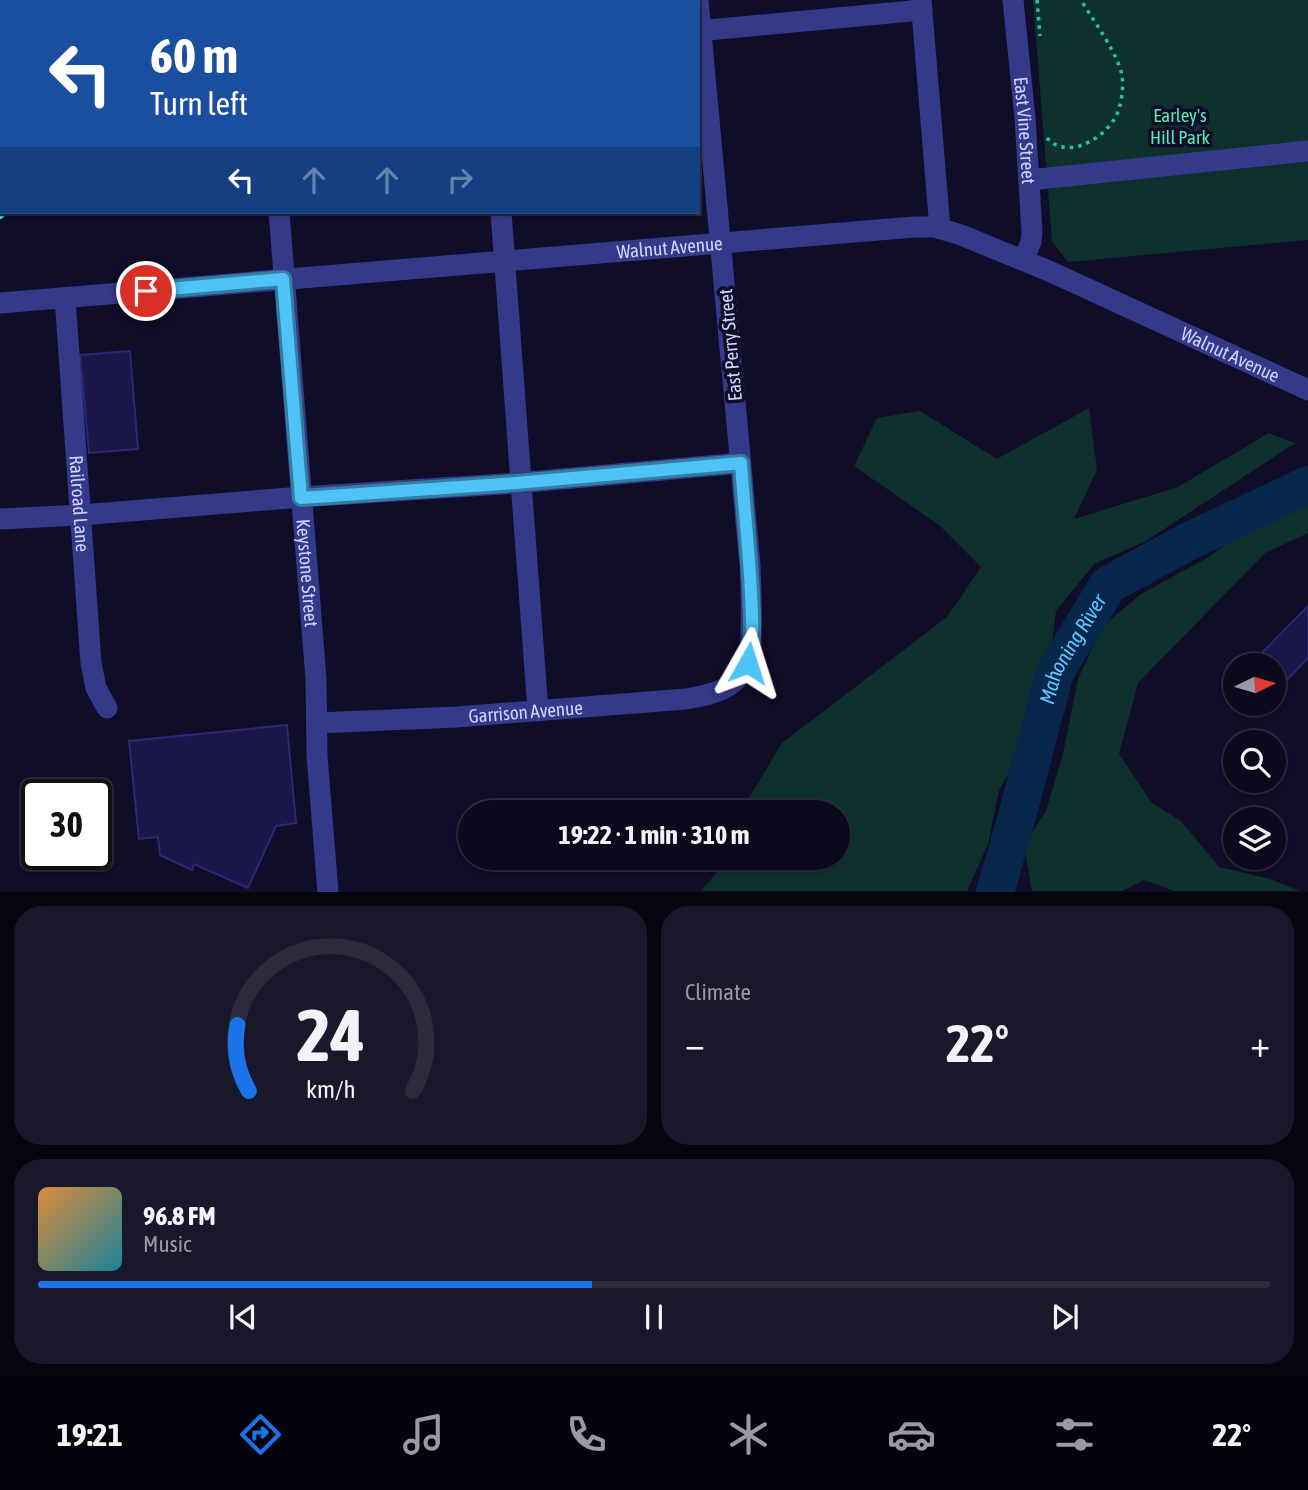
<!DOCTYPE html>
<meta charset="utf-8">
<style>
:root{--surface:#0b0a1d;--page:#19182a;--text:#f1f3f6;--muted:#9a9aa4;--line:#2b2b3b;--accent:#1a73e8}
body{margin:0;font-family:"Asap Condensed",sans-serif;background:var(--page);color:var(--text);height:100vh;display:flex;flex-direction:column;font-size:26px;white-space:nowrap}
*{box-sizing:border-box;margin:0}
p{font-size:23px;color:var(--muted)}
.icon{flex:none;width:38px;height:38px;fill:none;stroke:currentColor;stroke-width:2;stroke-linecap:round;stroke-linejoin:round}
.map{position:relative;height:892px;overflow:hidden}
.side{display:flex;flex-direction:column;gap:14px;padding:14px;background:#060610;flex:1}
.side>*{flex:none}
.top-card{position:absolute;left:0px;top:0px;width:700px;height:214px;box-shadow:0 2px 5px #0004,0 0 0 2px var(--line);background:#1a4fa0;color:#fff;overflow:hidden}
.needle{width:46px;rotate:85deg}
.tools{position:absolute;left:1223px;top:653px;display:grid;gap:14px}
.tools a{display:grid;place-items:center;width:63px;height:63px;border-radius:50%;background:var(--surface);box-shadow:0 2px 5px #0004,0 0 0 2px var(--line);font-size:35px}
.speed{position:absolute;left:21px;top:779px;display:flex;gap:14px;font-size:35px;font-weight:700;text-align:center}
.speed>*{display:grid;place-content:center;width:91px;height:91px;border-radius:50%;background:var(--surface);box-shadow:0 2px 5px #0004,0 0 0 2px var(--line);line-height:1}
.speed .limit{border:4px solid #111;border-radius:10px;background:#fff;color:#111}
.pin{position:absolute;display:grid;place-items:center;width:60px;height:60px;color:#fff;margin:-30px;border:4px solid #fff;border-radius:50%;box-shadow:0 2px 7px #0007}
.me{position:absolute;width:77px;margin:-38px;rotate:6deg;stroke-linejoin:round;filter:drop-shadow(0 0 5px #0008)}
.turn{display:flex;align-items:center;gap:24px;height:147px;padding:0 35px;font-size:32px}
.turn .icon{width:91px;height:91px;stroke-width:2.5}
.turn b{display:block;font-size:49px;line-height:60px}
.lanes{display:flex;align-items:center;height:66px;padding:0 35px;background:#0003;justify-content:center;gap:35px;direction:ltr}
.lanes .off{opacity:.35}
.big{font-size:52px;font-weight:700;line-height:1.1}
.side .widget{flex:1;display:flex;flex-direction:column;justify-content:center;gap:10px;min-width:0;padding:0 24px;border-radius:28px;background:var(--page)}
.side .dial{align-items:center;gap:0}
.dial svg{height:182px;overflow:visible;fill:none;stroke:var(--line);stroke-width:7;stroke-linecap:round;text-anchor:middle}
.dial text{fill:var(--text);stroke:none}
.song{display:flex;align-items:center;gap:21px}
.cover{width:84px;height:84px;border-radius:10px;background:linear-gradient(135deg,hsl(30 70% 55%),hsl(190 70% 35%))}
.played{height:7px;border-radius:4px;background:linear-gradient(90deg,var(--accent) 45%,var(--line) 45%)}
.keys{display:flex;justify-content:space-around;direction:ltr}
.heat{display:flex;justify-content:space-between;align-items:center;font-size:38px;direction:ltr}
.side .tiles{flex:1;display:grid;gap:14px;grid-template-columns:1fr 1fr}
.widget:last-child{grid-column:span 2}
.trip{position:absolute;left:458px;top:800px;width:392px;height:70px;border-radius:35px;background:var(--surface);box-shadow:0 2px 5px #0004,0 0 0 2px var(--line);font-weight:700;line-height:70px;text-align:center}
.menu{display:flex;height:112px;justify-content:space-around;align-items:center;background:#04040c;color:var(--muted)}
.menu .icon{width:49px;height:49px}
.menu .active{color:var(--accent)}
.menu b{font-size:32px;color:var(--text)}
.map>svg:first-child{display:block}
</style>
<div class="map">
<svg width="1308" height="892" viewBox="0 0 1308 892">
<rect width="100%" height="100%" fill="#0f0d27"/>
<!-- green -->
<path fill="#0f312d" d="M 1033,0 L 1308,0 L 1308,240 L 1068,262 L 1052,241 Z
M 1089,408 L 1097,470 L 1074,519 L 1178,487 L 1269,433 L 1295,443 L 1146,541 L 1094,564 L 1056,611 L 1051,650 L 1024,747 L 999,790 L 988,844 L 967,891 L 701,891 L 729,858 L 838,858 L 838,812 L 745,812 L 749,798 L 782,743 L 947,617 L 981,567 L 939,525 L 854,466 L 877,418 L 920,411 L 997,459 Z
M 1308,500 L 1308,533 L 1265,553 L 1138,683 L 1119,754 L 1152,803 L 1181,821 L 1219,867 L 1270,879 L 1300,891 L 1174,891 L 1144,880 L 1122,891 L 1032,891 L 1024,845 L 1046,811 L 1063,754 L 1078,679 L 1102,627 L 1141,594 L 1207,558 L 1254,524 Z"/>
<g fill="none" stroke-linecap="round" stroke-linejoin="round">
<!-- river -->
<path stroke="#07274b" stroke-width="38" id="s1" d="M 995,892 L 1016,820 L 1055,672 L 1108,585 L 1189,541 L 1308,485"/>
</g>
<!-- building -->
<path fill="#1c1749" stroke="#2e2778" stroke-width="2" d="M 130,351 L 138,449 L 89,453 L 80,355 Z
M 1308,606 L 1308,658 L 1274,693 L 1274,665 L 1250,665 Z
M 287,725 L 296,823 L 276,826 L 248,888 L 194,864 L 192,870 L 160,855 L 158,837 L 139,839 L 129,741 Z"/>
<g fill="none" stroke-linecap="round" stroke-linejoin="round">
<!-- path -->
<path stroke="#24c2a7" stroke-width="3.5" stroke-dasharray="3.5 5" stroke-linecap="butt" d="M 1037,0 L 1040,36
M 1047,138 C 1067,160 1102,140 1115,118 C 1121,108 1124,88 1122,76 C 1119,55 1093,20 1081,0"/>
<!-- minor -->
<g stroke="#34398a" stroke-width="21">
<path d="M 264,0 L 264,2"/>
<path d="M 482,0 L 482,2"/>
<path d="M 921,0 L 940,229"/>
<path id="s2" d="M 1013,0 L 1025,118 L 1032,232 L 1031,242 L 1023,260"/>
<path d="M 698,31 L 922,10"/>
<path d="M 1029,180 L 1308,151"/>
<path id="s3" d="M 279,212 L 316,679 L 317,756 L 328,892"/>
<path d="M 501,212 L 538,711"/>
<path id="s4" d="M 65,298 L 91,663 L 96,688 L 107,708"/>
<path id="s5" d="M 0,303 L 914,227 L 935,227 L 961,235 L 1049,271 L 1308,390"/>
<path d="M 0,519 L 81,515 L 301,497 L 517,483 L 741,463"/>
<path id="s6" d="M 318,723 L 457,717 L 686,699 C 711,695 737,689 748,663 C 752,653 751,641 751,630 C 752,609 751,587 750,565 L 698,0"/>
</g>
<defs>
<path id="rail" d="M 154,2 L 155,0
M 170,2 L 171,0
M 0,195 L 2,192
M 0,215 L 3,212"/>
</defs>
<!-- rail casing -->
<use href="#rail" stroke="#00fefc" stroke-width="8"/>
<!-- rail -->
<use href="#rail" stroke="#0f0d27" stroke-width="5" stroke-dasharray="16" stroke-linecap="butt"/>
</g>
<g fill="none" stroke-linecap="round" stroke-linejoin="round">
<defs>
<path id="route" d="M 146,291 L 283,279 L 301,498 L 516,483 L 741,463 C 744,507 749,550 751,593 C 752,616 754,641 748,663"/>
</defs>
<!-- route casing -->
<use href="#route" stroke="#337fa1" stroke-width="18"/>
<!-- route -->
<use href="#route" stroke="#4fc3f7" stroke-width="12"/>
</g>
<g text-anchor="middle" stroke-width="7" stroke-linejoin="round" paint-order="stroke">
<!-- park labels -->
<g font-size="19" fill="#53eab4" stroke="#0f0d27">
<text x="1180" y="122">Earley's<tspan x="1180" dy="22">Hill Park</tspan></text>
</g>
<!-- street labels -->
<g font-size="19" fill="#d3d3ff" stroke="#0f0d27">
<text dy="7" stroke="none"><textPath href="#s2" startOffset="131">East Vine Street</textPath></text>
<text dy="7" stroke="none"><textPath href="#s5" startOffset="672">Walnut Avenue</textPath></text>
<text transform="translate(730 345) rotate(-95)" y="7">East Perry Street</text>
<text dy="7" stroke="none"><textPath href="#s5" startOffset="1260">Walnut Avenue</textPath></text>
<text dy="7" stroke="none"><textPath href="#s4" startOffset="206">Railroad Lane</textPath></text>
<text dy="7" stroke="none"><textPath href="#s3" startOffset="362">Keystone Street</textPath></text>
<text dy="7" stroke="none"><textPath href="#s6" startOffset="208">Garrison Avenue</textPath></text>
</g>
<!-- water labels -->
<g font-size="21" font-style="italic" fill="#61c6ff" stroke="#0f0d27">
<text dy="7" stroke="none"><textPath href="#s1" startOffset="256">Mahoning River</textPath></text>
</g>
</g>
</svg>
<div class="tools">
<a><svg class="needle" viewBox="-14 -14 28 28"><path d="M0-13l5 13h-10z" fill="#e53935"/><path d="M0 13l5-13h-10z" fill="#9a9aa4"/></svg></a>
<a><svg class="icon" aria-label="search" viewBox="0 0 24 24"><circle cx="10" cy="10" r="6"/><path d="M15 15l6 6"/></svg></a>
<a><svg class="icon" aria-label="layers" viewBox="0 0 24 24"><path d="M12 4l9 5-9 5-9-5zM3 14l9 5 9-5"/></svg></a>
</div>
<div class="speed"><div class="limit">30</div></div>
<div class="pin" style="left:146px;top:291px;background:#d93025"><svg class="icon" aria-label="arrive" viewBox="0 0 24 24"><path d="M6 21V4h12l-3 4 3 4H6"/></svg></div>
<svg class="me" style="left:748px;top:663px" viewBox="-20 -20 40 40"><path d="M0-17L14 15 0 8-14 15z" fill="#4fc3f7" stroke="#fff" stroke-width="4"/></svg>
<div class="trip">19:22 · 1 min · 310 m</div>
<div class="top-card">
<div class="turn"><svg class="icon" aria-label="left" viewBox="0 0 24 24"><path d="M17 20v-9H6M10 6l-5 5 5 5"/></svg><div><b>60 m</b>Turn left</div></div>
<div class="lanes"><svg class="icon" aria-label="left" viewBox="0 0 24 24"><path d="M17 20v-9H6M10 6l-5 5 5 5"/></svg><svg class="icon off" aria-label="ahead" viewBox="0 0 24 24"><path d="M12 20V5M6 11l6-6 6 6"/></svg><svg class="icon off" aria-label="ahead" viewBox="0 0 24 24"><path d="M12 20V5M6 11l6-6 6 6"/></svg><svg class="icon off" aria-label="right" viewBox="0 0 24 24"><path d="M7 20v-9h11M14 6l5 5-5 5"/></svg></div>
</div>
</div>
<section class="side">
<div class="tiles">
<div class="widget dial"><svg viewBox="0 0 100 80">
<path d="M14 69A42 42 0 1 1 86 69"/>
<path d="M14 69A42 42 0 0 1 9 40" stroke="#1a73e8"/>
<text x="50" y="56" font-size="32" font-weight="700">24</text>
<text x="50" y="72" font-size="11">km/h</text>
</svg></div>
<div class="widget"><p>Climate</p>
<div class="heat"><a>−</a><b class="big">22°</b><a>+</a></div>
</div>
<div class="widget">
<div class="song"><i class="cover"></i><div><b>96.8 FM</b><p>Music</p></div></div>
<div class="played"></div>
<div class="keys"><svg class="icon" aria-label="previous" viewBox="0 0 24 24"><path d="M18 5L8 12l10 7zM5 5v14"/></svg><svg class="icon" aria-label="pause" viewBox="0 0 24 24"><path d="M8 5v14M16 5v14"/></svg><svg class="icon" aria-label="next" viewBox="0 0 24 24"><path d="M6 5l10 7-10 7zM19 5v14"/></svg></div>
</div>
</div>
</section>
<nav class="menu">
<b>19:21</b>
<svg class="icon active" aria-label="directions" viewBox="0 0 24 24"><path d="M12 3l9 9-9 9-9-9zM9 14v-3h6M13 9l2 2-2 2"/></svg>
<svg class="icon" aria-label="music" viewBox="0 0 24 24"><path d="M9 18V5l10-2v13"/><circle cx="6" cy="18" r="3"/><circle cx="16" cy="16" r="3"/></svg>
<svg class="icon" aria-label="phone" viewBox="0 0 24 24"><path d="M5 4h4l2 5-3 2q2 4 5 5l2-3 5 2v4C11 20 4 13 5 4z"/></svg>
<svg class="icon" aria-label="climate" viewBox="0 0 24 24"><path d="M12 3v18M4 7l16 10M4 17L20 7"/></svg>
<svg class="icon" aria-label="car" viewBox="0 0 24 24"><path d="M5 17H2v-5l4-1 3-4h7l3 4 3 1v5h-3M9 17h6M6 11h13"/><circle cx="7" cy="17" r="2"/><circle cx="17" cy="17" r="2"/></svg>
<svg class="icon" aria-label="filters" viewBox="0 0 24 24"><path d="M4 7h16M4 17h16"/><circle cx="9" cy="7" r="2"/><circle cx="15" cy="17" r="2"/></svg>
<b>22°</b>
</nav>
